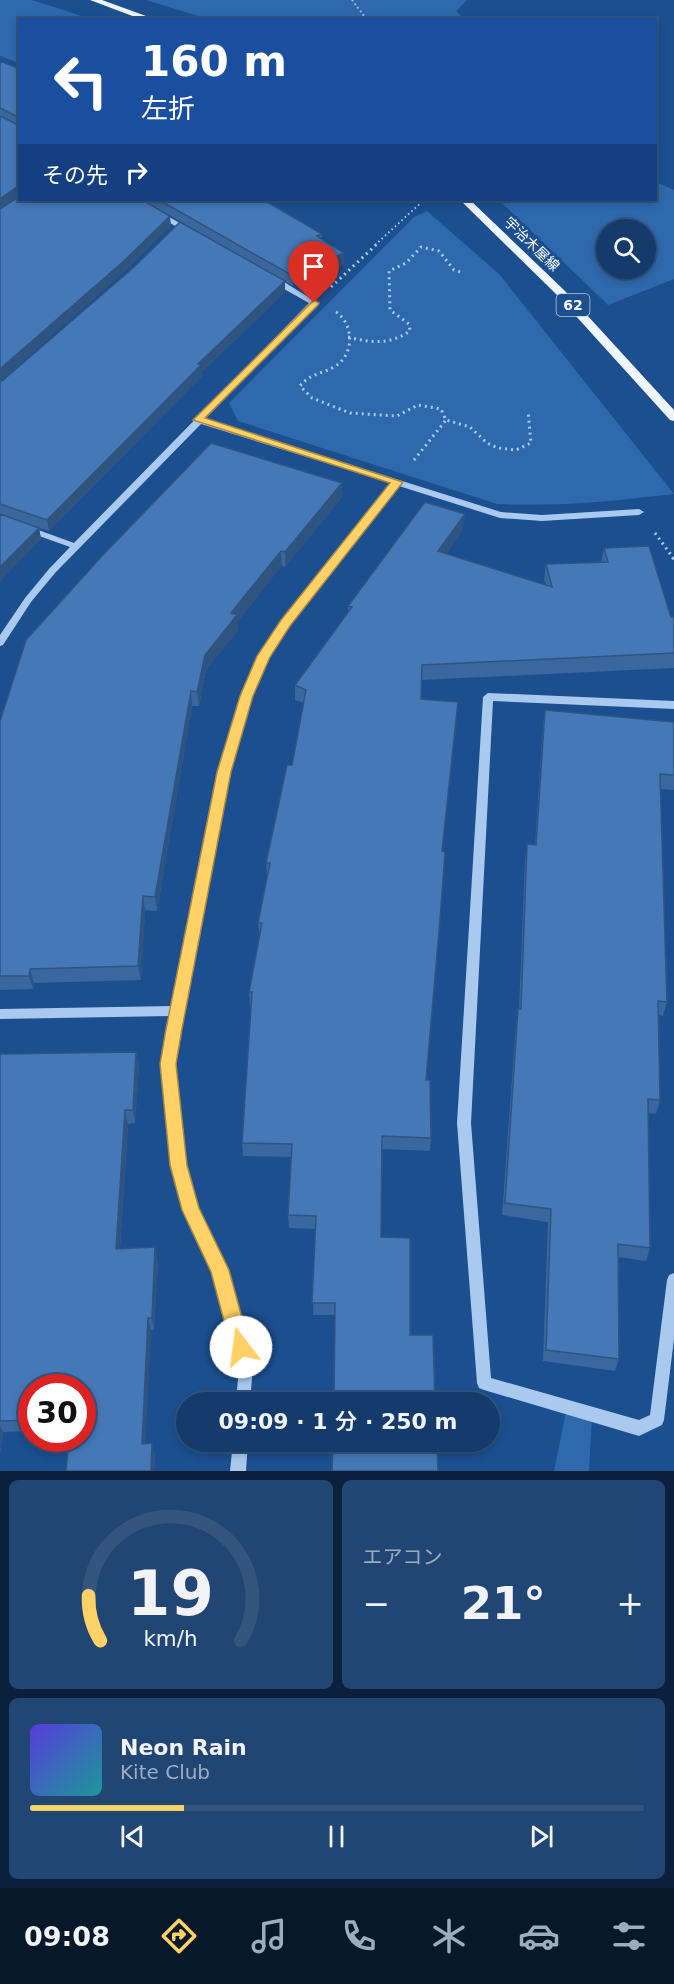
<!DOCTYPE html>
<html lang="ja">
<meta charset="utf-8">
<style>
:root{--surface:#143b6b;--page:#214673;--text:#f1f3f6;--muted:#9dadc1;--line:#33557e;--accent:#ffd166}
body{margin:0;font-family:"DejaVu Sans","Noto Sans JP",sans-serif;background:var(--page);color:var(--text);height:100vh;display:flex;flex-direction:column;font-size:22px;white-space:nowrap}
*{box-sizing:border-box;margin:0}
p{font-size:20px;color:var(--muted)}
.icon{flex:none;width:33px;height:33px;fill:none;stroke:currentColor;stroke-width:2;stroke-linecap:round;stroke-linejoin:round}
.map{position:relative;height:1471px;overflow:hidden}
.sheet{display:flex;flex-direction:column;gap:9px;padding:9px;background:#0b203b;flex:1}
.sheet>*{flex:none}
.hud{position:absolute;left:18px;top:18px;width:639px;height:183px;border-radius:0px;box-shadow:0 3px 9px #0003,0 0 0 2px var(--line);background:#1a4fa0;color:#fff;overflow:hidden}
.buttons{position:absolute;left:596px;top:219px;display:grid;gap:12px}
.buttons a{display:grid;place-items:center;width:60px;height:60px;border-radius:50%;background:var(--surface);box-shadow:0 3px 9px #0003,0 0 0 2px var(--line);font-size:30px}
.speed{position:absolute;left:18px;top:1374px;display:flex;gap:12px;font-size:30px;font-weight:700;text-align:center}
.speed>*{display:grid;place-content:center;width:78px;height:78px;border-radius:50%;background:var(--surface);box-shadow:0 3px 9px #0003,0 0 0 2px var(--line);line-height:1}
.speed .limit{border:9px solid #d22;background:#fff;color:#111}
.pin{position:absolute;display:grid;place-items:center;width:51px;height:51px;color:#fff;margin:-62px -26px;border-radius:50% 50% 50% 0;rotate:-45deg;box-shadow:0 0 6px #0007}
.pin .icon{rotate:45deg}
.me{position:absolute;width:66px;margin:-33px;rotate:345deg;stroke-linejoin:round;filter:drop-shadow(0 0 4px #0008)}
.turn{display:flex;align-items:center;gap:21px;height:126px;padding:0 24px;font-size:27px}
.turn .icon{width:78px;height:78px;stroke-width:2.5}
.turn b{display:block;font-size:42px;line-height:51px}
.then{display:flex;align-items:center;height:57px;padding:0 24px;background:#0003;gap:12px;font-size:22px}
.big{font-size:45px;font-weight:600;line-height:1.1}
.sheet .tile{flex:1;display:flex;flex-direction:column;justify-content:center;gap:9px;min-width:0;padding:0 21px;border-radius:9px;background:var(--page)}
.sheet .dial{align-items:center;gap:0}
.dial svg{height:156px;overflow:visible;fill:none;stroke:var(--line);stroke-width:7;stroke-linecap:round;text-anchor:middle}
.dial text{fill:var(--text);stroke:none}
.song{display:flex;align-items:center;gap:18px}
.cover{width:72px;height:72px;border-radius:9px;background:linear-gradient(135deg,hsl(250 70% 55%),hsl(180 70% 35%))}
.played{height:6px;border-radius:3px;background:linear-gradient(90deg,var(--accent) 25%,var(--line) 25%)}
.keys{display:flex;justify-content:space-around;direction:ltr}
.heat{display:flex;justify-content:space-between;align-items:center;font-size:33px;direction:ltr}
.sheet .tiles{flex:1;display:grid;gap:9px;grid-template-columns:1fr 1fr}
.tile:last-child{grid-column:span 2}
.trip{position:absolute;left:176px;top:1392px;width:324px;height:60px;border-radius:30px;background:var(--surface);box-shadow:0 3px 9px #0003,0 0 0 2px var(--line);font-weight:600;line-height:60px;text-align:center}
.menu{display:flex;height:96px;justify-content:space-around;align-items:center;background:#08182b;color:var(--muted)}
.menu .icon{width:42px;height:42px}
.menu .on{color:var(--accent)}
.menu b{font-size:27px;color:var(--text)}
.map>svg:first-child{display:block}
</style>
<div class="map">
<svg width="674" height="1471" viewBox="0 0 674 1471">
<rect width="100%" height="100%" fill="#1b4f8f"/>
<!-- green -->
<path fill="#2e69ad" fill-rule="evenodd" d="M 0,0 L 32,0 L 91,19 L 20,20 L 19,63 L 0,56 Z
M 146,0 L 467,0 L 456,11 L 464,19 L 208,19 Z
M 656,182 L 674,190 L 674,279 L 608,305 L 499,200 L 656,200 ZM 606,230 L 645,230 L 645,268 L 606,268 Z
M 427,211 L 499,274 L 674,494 C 615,501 556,507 497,504 L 238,421 L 229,403 L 414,217 Z
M 567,1407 L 592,1417 L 589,1471 L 554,1471 Z"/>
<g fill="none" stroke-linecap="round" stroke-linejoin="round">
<!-- path-far2 -->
<path stroke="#a9c9ee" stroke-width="2" stroke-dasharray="1.5 3" stroke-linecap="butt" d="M 352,0 L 367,20
M 375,245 L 424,200"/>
<!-- path-far1 -->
<path stroke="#a9c9ee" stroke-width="3" stroke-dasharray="2 4" stroke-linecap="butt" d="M 331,287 L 377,244
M 336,312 C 353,323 355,352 337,365 C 324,374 310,373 300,386 L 312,398 L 350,413 L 397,416 L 418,405 L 441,409 L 446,420 L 470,427 L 487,443 L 498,448 L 516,450 L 531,443 L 528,411
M 348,337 C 371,343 390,345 410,331 L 409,324 L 390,310 L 389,271 L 406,263 L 421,247 L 439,251 L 454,270 L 463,273
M 414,460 L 446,420
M 655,533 L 674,559"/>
<!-- path -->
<path stroke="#a9c9ee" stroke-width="4" stroke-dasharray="3 4.5" stroke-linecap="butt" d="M 673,557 L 674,559"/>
<!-- minor -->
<path fill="#a9c9ee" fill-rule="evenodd" d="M 131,200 L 139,200 L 194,231 L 187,233 Z
M 270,277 L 276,277 L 318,303 L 205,419 L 501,512 L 542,515 L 639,509 L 644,512 L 639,515 L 542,521 L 500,518 L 399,486 L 288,625 L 268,657 L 251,696 L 229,773 L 174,1063 L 185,1165 L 197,1209 L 226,1270 L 253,1367 L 250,1402 L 236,1402 L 239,1367 L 212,1271 L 183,1210 L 171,1165 L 162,1063 L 171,1016 L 0,1019 L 0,1009 L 173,1006 L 219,773 L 241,696 L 258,656 L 282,621 L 391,483 L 201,424 L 55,573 L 31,602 L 3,645 L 0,646 L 0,635 L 25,598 L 49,569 L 70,547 L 0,522 L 0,516 L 74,543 L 309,303 L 270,281 Z
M 488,693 L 674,701 L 674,709 L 493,701 L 471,1123 L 491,1378 L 639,1420 L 650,1415 L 667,1280 L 669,1275 L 674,1273 L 674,1339 L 664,1420 L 662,1425 L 639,1436 L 484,1390 L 479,1388 L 477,1383 L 457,1123 L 483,697 Z
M 233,1442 L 248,1442 L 246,1471 L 230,1471 Z"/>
<!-- major -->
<path fill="#f0f6ff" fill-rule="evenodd" d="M 90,0 L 102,0 L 157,20 L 143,20 Z
M 460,200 L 470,200 L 564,290 L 674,410 L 674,421 L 670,420 L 556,294 Z"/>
</g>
<!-- wall -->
<path fill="#3a679d" d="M 0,61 L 20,69 L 20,200 L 171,226 L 126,270 L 0,381 L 285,292 L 201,373 L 202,376 L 49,531 L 36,527 L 39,528 L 41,539 L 0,581 Z
M 143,200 L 264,200 L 322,234 L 322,239 L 344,264 L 293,286 Z
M 342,497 L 285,567 L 282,565 L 238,621 L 238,630 L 206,670 L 199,706 L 192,706 L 157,911 L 145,910 L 141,980 L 34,983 L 33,989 L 0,990 L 0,721 Z
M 463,529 L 446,554 L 546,585 L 544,579 L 546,564 L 601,562 L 604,548 L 671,617 L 674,617 L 674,668 L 422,680 L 421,699 L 443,852 L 426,1080 L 431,1138 L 430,1151 L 382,1149 L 381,1237 L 410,1335 L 435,1402 L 335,1315 L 313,1315 L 316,1229 L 289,1228 L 288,1215 L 291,1157 L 243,1156 L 242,1143 L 251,1006 L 250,1006 L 249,992 L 260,937 L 258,923 L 267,877 L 266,863 L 292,765 L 304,703 L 295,700 L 295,685 L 348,612 L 348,606 Z
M 545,710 L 674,722 L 674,790 L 660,789 L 667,1002 L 663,1016 L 659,1015 L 660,1100 L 656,1114 L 649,1113 L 650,1248 L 646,1261 L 618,1257 L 619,1359 L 615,1371 L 543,1361 L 548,1222 L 502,1215 L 516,1023 L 519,1009 L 525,859 L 527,844 L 535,845 L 543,725 Z
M 136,1052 L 139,1066 L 135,1123 L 128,1124 L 120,1248 L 158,1260 L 154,1330 L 151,1330 L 145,1444 L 155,1454 L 154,1471 L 66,1471 L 82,1388 L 32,1388 L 32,1431 L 3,1432 L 0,1454 L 0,1054 Z"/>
<!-- shaded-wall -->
<path fill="#305480" d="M 17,187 L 19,197 L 0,210 L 0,199 Z
M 170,216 L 171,226 L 126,270 L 0,381 L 0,369 Z
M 344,253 L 344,264 L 293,286 L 293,276 Z
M 285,281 L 285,292 L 201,373 L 202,376 L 49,531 L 47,520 L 198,364 Z
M 342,483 L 342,497 L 285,567 L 285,552 Z
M 465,514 L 463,529 L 438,566 L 438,551 Z
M 39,528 L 41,539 L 0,581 L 0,567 Z
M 281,551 L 282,565 L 238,621 L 238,630 L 206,670 L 199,706 L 197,692 L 205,655 L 231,613 Z
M 191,691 L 192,706 L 157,911 L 155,897 Z
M 143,896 L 145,910 L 141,980 L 138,966 Z
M 30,969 L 34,983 L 33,989 L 29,976 Z
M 136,1052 L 139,1066 L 135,1123 L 133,1110 Z
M 125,1110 L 128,1124 L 119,1261 L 116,1249 Z
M 155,1247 L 158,1260 L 154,1330 L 152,1318 Z
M 148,1318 L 151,1330 L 145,1454 L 142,1444 Z
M 0,1426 L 3,1432 L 0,1454 Z
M 152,1443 L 155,1454 L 154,1471 L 151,1471 Z"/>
<!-- building -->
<path fill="#4478b7" stroke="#305480" stroke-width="1.5" d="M 0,61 L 20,69 L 20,118 L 0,108 Z
M 0,116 L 20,126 L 20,187 L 17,187 L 0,199 Z
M 20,196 L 20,200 L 142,200 L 170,216 L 125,260 L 0,369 L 0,209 Z
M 159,200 L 264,200 L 322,234 L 317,236 L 344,253 L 293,276 Z
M 180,222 L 285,281 L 198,364 L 201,365 L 47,520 L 0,504 L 0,381 L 2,381 L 134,267 Z
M 211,443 L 342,483 L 285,552 L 281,551 L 231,613 L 237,615 L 205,655 L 197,692 L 191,691 L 155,897 L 143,896 L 138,966 L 30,969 L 29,976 L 0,976 L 0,721 L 26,640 L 101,557 Z
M 425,502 L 465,514 L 438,551 L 552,587 L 546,564 L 608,562 L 604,548 L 649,546 L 671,617 L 674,617 L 674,653 L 422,665 L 421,699 L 458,702 L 442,851 L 445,852 L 440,920 L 426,1080 L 430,1080 L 431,1138 L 382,1136 L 381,1237 L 410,1238 L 410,1335 L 433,1335 L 435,1402 L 334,1402 L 335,1303 L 312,1303 L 316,1216 L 288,1215 L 292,1144 L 242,1143 L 252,992 L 249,992 L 262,923 L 258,923 L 270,863 L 266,863 L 287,765 L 292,765 L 306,690 L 295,685 L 352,607 L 348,606 Z
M 0,514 L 39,528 L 0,567 Z
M 545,710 L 674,722 L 674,775 L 660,774 L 667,1002 L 658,1001 L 660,1100 L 648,1099 L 650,1248 L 618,1244 L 619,1359 L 546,1350 L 551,1209 L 505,1203 L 518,1009 L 521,1009 L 527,844 L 536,845 Z
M 136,1052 L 133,1110 L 125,1110 L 116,1249 L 155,1247 L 152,1318 L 148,1318 L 142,1444 L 152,1443 L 151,1471 L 66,1471 L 69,1438 L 82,1438 L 82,1388 L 32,1388 L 32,1420 L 0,1421 L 0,1054 Z
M 333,1442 L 437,1442 L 438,1471 L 332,1471 Z"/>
<!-- route -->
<path fill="#ffd166" stroke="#a68842" stroke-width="1.5" d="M 314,300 L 319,303 L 318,305 L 205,418 L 403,482 L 290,626 L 270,657 L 253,696 L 231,772 L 182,1029 L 176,1064 L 187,1165 L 199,1208 L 229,1270 L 250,1347 L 247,1354 L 241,1357 L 234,1354 L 231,1347 L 211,1272 L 182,1210 L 170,1165 L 160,1064 L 166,1029 L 217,772 L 240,696 L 257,656 L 281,620 L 390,483 L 193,420 Z"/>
<g text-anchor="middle" stroke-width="6" stroke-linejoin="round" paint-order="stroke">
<!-- far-street labels -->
<g font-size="14" fill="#fff" stroke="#1b4f8f">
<text transform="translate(532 244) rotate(44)" y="5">宇治木屋線</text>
</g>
<!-- shield labels -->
<rect fill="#1b4f8f" stroke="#bbcadd" stroke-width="1.5" x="556.5" y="294" width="33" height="22" rx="4.5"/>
<g font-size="14" font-weight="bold" fill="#fff">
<text x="573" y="310">62</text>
</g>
</g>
</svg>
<div class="buttons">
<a><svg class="icon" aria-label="search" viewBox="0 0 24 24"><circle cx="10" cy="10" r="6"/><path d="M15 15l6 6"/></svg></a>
</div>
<div class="speed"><div class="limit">30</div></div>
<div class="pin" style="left:314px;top:303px;background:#d93025"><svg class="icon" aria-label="arrive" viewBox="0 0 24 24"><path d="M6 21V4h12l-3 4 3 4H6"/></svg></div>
<svg class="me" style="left:241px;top:1347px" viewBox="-20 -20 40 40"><circle r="19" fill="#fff"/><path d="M0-13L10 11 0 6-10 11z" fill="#ffd166"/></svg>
<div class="trip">09:09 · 1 分 · 250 m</div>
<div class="hud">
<div class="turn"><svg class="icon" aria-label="left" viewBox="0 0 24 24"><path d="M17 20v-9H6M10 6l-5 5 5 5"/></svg><div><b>160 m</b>左折</div></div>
<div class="then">その先<svg class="icon" aria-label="right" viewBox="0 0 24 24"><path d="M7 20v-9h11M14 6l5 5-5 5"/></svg></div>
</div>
</div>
<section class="sheet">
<div class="tiles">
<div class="tile dial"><svg viewBox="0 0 100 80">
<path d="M14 69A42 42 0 1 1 86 69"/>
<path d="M14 69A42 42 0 0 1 8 46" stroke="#ffd166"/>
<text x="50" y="56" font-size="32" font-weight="700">19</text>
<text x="50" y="72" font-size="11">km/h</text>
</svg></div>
<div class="tile"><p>エアコン</p>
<div class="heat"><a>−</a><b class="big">21°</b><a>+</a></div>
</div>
<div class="tile">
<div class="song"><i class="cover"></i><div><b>Neon Rain</b><p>Kite Club</p></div></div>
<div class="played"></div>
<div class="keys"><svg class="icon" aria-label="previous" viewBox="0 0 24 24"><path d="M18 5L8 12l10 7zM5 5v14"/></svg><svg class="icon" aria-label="pause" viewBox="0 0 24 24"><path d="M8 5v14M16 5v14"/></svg><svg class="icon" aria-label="next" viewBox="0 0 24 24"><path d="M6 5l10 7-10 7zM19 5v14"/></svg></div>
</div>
</div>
</section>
<nav class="menu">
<b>09:08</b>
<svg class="icon on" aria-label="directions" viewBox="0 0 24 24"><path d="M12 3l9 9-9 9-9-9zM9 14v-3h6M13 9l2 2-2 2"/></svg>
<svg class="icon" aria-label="music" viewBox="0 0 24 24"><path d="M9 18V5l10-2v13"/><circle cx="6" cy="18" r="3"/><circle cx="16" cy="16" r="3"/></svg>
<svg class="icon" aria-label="phone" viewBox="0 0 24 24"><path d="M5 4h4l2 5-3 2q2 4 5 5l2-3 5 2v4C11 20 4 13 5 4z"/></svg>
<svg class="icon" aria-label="climate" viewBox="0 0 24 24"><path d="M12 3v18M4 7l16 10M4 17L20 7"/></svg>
<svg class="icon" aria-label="car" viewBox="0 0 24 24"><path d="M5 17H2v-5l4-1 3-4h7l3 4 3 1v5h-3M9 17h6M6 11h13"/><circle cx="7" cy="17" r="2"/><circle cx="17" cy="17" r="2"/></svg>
<svg class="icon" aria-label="filters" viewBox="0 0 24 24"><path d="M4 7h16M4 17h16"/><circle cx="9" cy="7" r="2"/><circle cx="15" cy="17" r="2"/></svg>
</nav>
